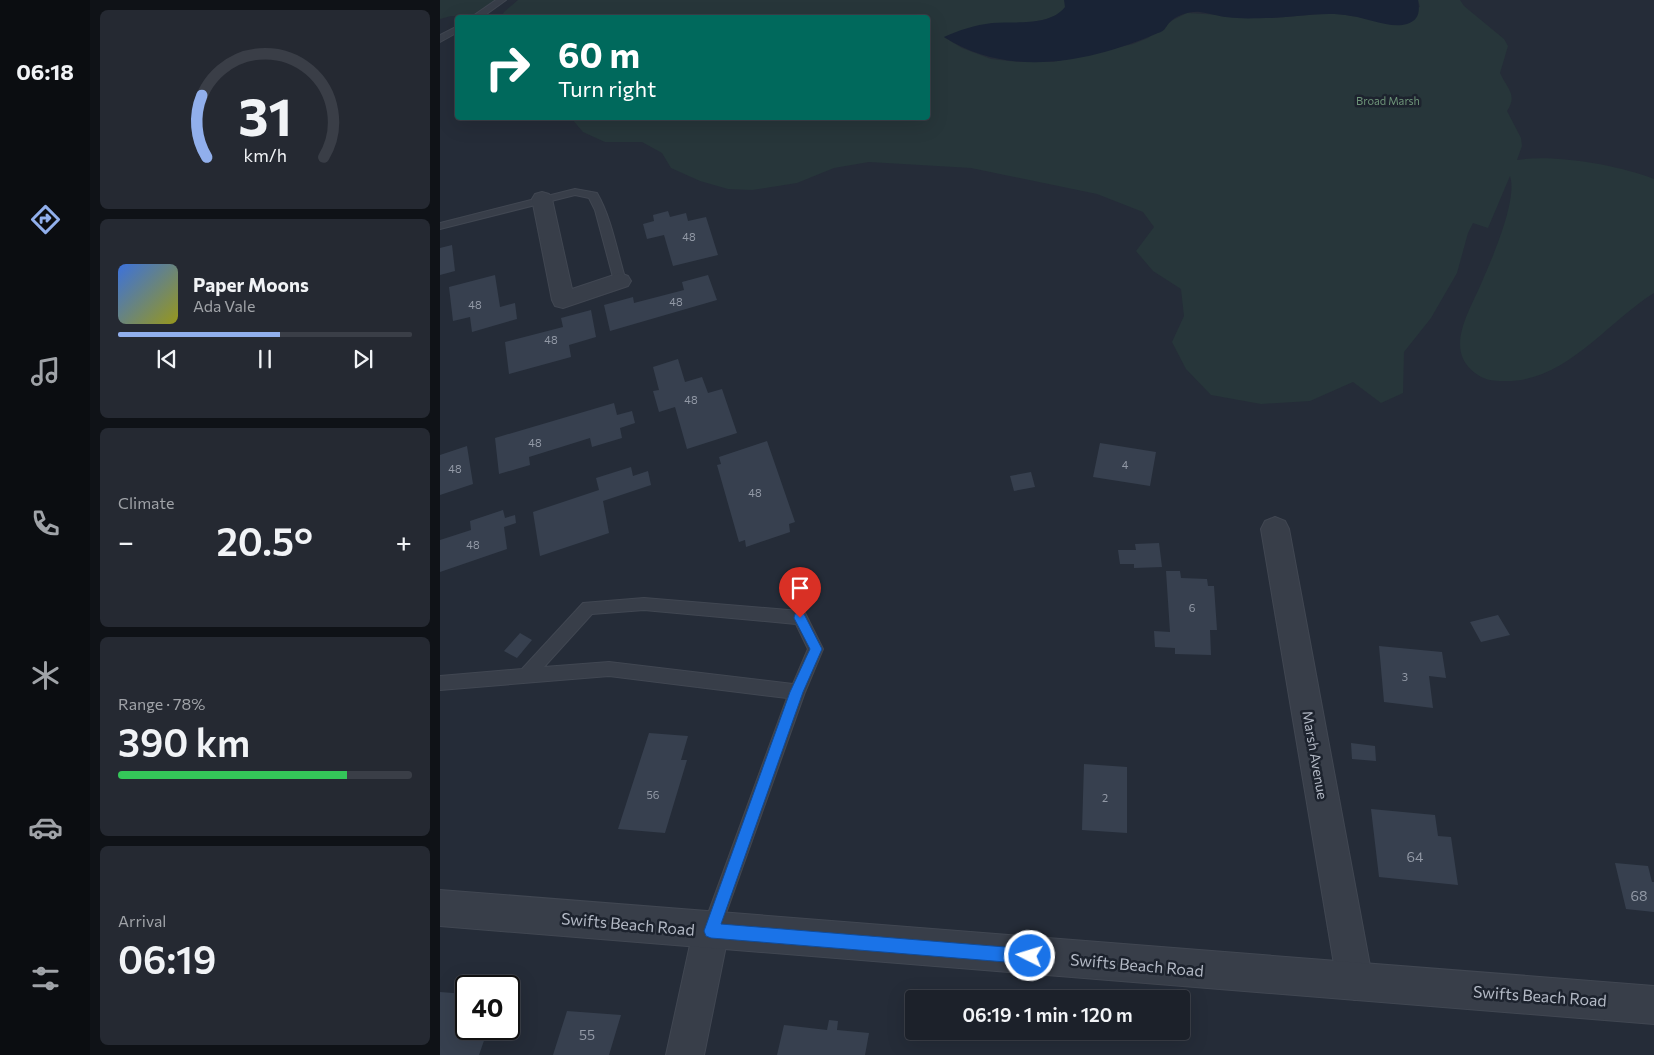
<!DOCTYPE html>
<meta charset="utf-8">
<style>
:root{--surface:#1c212a;--page:#252932;--text:#f1f3f6;--muted:#a0a3a8;--line:#3a3e47;--accent:#91afec}
body{margin:0;font-family:Commissioner,sans-serif;background:var(--page);color:var(--text);height:100vh;display:flex;flex-direction:column;font-size:19px;white-space:nowrap}
*{box-sizing:border-box;margin:0}
p{font-size:16px;color:var(--muted)}
.icon{flex:none;width:28px;height:28px;fill:none;stroke:currentColor;stroke-width:2;stroke-linecap:round;stroke-linejoin:round}
.map{position:relative;flex:1;overflow:hidden}
.sheet{display:flex;flex-direction:column;gap:10px;padding:10px;background:#0f1217;width:350px}
.sheet>*{flex:none}
.banner{position:absolute;left:15px;top:15px;width:475px;height:105px;border-radius:5px;box-shadow:0 5px 20px #0002,0 0 0 1px var(--line);background:#00695c;color:#fff;overflow:hidden}
.speed{position:absolute;left:15px;top:975px;display:flex;gap:10px;font-size:25px;font-weight:700;text-align:center}
.speed>*{display:grid;place-content:center;width:65px;height:65px;border-radius:50%;background:var(--surface);box-shadow:0 5px 20px #0002,0 0 0 1px var(--line);line-height:1}
.speed .limit{border:2px solid #111;border-radius:8px;background:#fff;color:#111}
.pin{position:absolute;display:grid;place-items:center;width:42px;height:42px;color:#fff;margin:-51px -21px;border-radius:50% 50% 50% 0;rotate:-45deg;box-shadow:0 0 5px #0007}
.pin .icon{rotate:45deg}
.me{position:absolute;width:55px;margin:-28px;rotate:275deg;stroke-linejoin:round;filter:drop-shadow(0 0 4px #0008)}
.turn{display:flex;align-items:center;gap:18px;height:105px;padding:0 20px;font-size:22px}
.turn .icon{width:65px;height:65px;stroke-width:2.5}
.turn b{display:block;font-size:35px;line-height:42px}
.big{font-size:38px;font-weight:600;line-height:1.1}
.sheet .widget{flex:1;display:flex;flex-direction:column;justify-content:center;gap:8px;min-width:0;padding:0 18px;border-radius:8px;background:var(--page)}
.sheet .dial{align-items:center;gap:0}
.dial svg{height:130px;overflow:visible;fill:none;stroke:var(--line);stroke-width:7;stroke-linecap:round;text-anchor:middle}
.dial text{fill:var(--text);stroke:none}
.song{display:flex;align-items:center;gap:15px}
.cover{width:60px;height:60px;border-radius:8px;background:linear-gradient(135deg,hsl(220 70% 55%),hsl(60 70% 35%))}
.played{height:5px;border-radius:2px;background:linear-gradient(90deg,var(--accent) 55%,var(--line) 55%)}
.keys{display:flex;justify-content:space-around;direction:ltr}
.heat{display:flex;justify-content:space-between;align-items:center;font-size:28px;direction:ltr}
.charge{height:8px;border-radius:4px;background:linear-gradient(90deg,#34c759 78%,var(--line) 0)}
.trip{position:absolute;left:465px;top:990px;width:285px;height:50px;border-radius:5px;background:var(--surface);box-shadow:0 5px 20px #0002,0 0 0 1px var(--line);font-weight:600;line-height:50px;text-align:center}
main{display:flex;flex:1;min-height:0}
.tab-bar{display:flex;flex-direction:column;width:90px;justify-content:space-around;align-items:center;background:#0b0d11;color:var(--muted)}
.tab-bar .icon{width:35px;height:35px}
.tab-bar .selected{color:var(--accent)}
.tab-bar b{font-size:22px;color:var(--text)}
.map>svg:first-child{display:block}
</style>
<main>
<nav class="tab-bar">
<b>06:18</b>
<svg class="icon selected" aria-label="directions" viewBox="0 0 24 24"><path d="M12 3l9 9-9 9-9-9zM9 14v-3h6M13 9l2 2-2 2"/></svg>
<svg class="icon" aria-label="music" viewBox="0 0 24 24"><path d="M9 18V5l10-2v13"/><circle cx="6" cy="18" r="3"/><circle cx="16" cy="16" r="3"/></svg>
<svg class="icon" aria-label="phone" viewBox="0 0 24 24"><path d="M5 4h4l2 5-3 2q2 4 5 5l2-3 5 2v4C11 20 4 13 5 4z"/></svg>
<svg class="icon" aria-label="climate" viewBox="0 0 24 24"><path d="M12 3v18M4 7l16 10M4 17L20 7"/></svg>
<svg class="icon" aria-label="car" viewBox="0 0 24 24"><path d="M5 17H2v-5l4-1 3-4h7l3 4 3 1v5h-3M9 17h6M6 11h13"/><circle cx="7" cy="17" r="2"/><circle cx="17" cy="17" r="2"/></svg>
<svg class="icon" aria-label="filters" viewBox="0 0 24 24"><path d="M4 7h16M4 17h16"/><circle cx="9" cy="7" r="2"/><circle cx="15" cy="17" r="2"/></svg>
</nav>
<section class="sheet">
<div class="widget dial"><svg viewBox="0 0 100 80">
<path d="M14 69A42 42 0 1 1 86 69"/>
<path d="M14 69A42 42 0 0 1 11 31" stroke="#91afec"/>
<text x="50" y="56" font-size="32" font-weight="700">31</text>
<text x="50" y="72" font-size="11">km/h</text>
</svg></div>
<div class="widget">
<div class="song"><i class="cover"></i><div><b>Paper Moons</b><p>Ada Vale</p></div></div>
<div class="played"></div>
<div class="keys"><svg class="icon" aria-label="previous" viewBox="0 0 24 24"><path d="M18 5L8 12l10 7zM5 5v14"/></svg><svg class="icon" aria-label="pause" viewBox="0 0 24 24"><path d="M8 5v14M16 5v14"/></svg><svg class="icon" aria-label="next" viewBox="0 0 24 24"><path d="M6 5l10 7-10 7zM19 5v14"/></svg></div>
</div>
<div class="widget"><p>Climate</p>
<div class="heat"><a>−</a><b class="big">20.5°</b><a>+</a></div>
</div>
<div class="widget"><p>Range · 78%</p><b class="big">390 km</b><div class="charge"></div></div>
<div class="widget"><p>Arrival</p><b class="big">06:19</b></div>
</section>
<div class="map">
<svg width="1214" height="1055" viewBox="0 0 1214 1055">
<rect width="100%" height="100%" fill="#252c38"/>
<!-- green -->
<path fill="#27363a" d="M 0,0 L 55,0 L 31,17 L 11,16 L 0,19 Z
M 78,0 L 630,0 L 628,12 L 603,20 L 504,37 L 522,48 L 551,59 L 578,62 L 613,62 L 693,44 L 708,38 L 733,20 L 747,13 L 834,18 L 892,13 L 932,19 L 980,7 L 978,0 L 1020,0 L 1024,6 L 1064,39 L 1068,46 L 1060,73 C 1067,88 1078,95 1067,111 L 1081,138 L 1082,146 L 1077,160 C 1114,154 1178,165 1214,179 L 1214,293 C 1167,322 1125,383 1064,381 C 1052,381 1044,380 1035,373 C 1004,350 1029,312 1041,284 C 1051,261 1078,200 1070,176 L 1048,228 L 1033,223 L 1028,233 L 1017,273 L 991,318 L 964,352 L 963,393 L 941,403 L 913,382 L 870,401 L 821,404 L 771,395 L 746,369 L 732,342 L 744,316 L 741,289 L 713,271 L 696,251 L 714,227 L 703,212 L 657,194 L 531,168 L 429,162 L 394,168 L 357,183 L 312,190 L 288,189 L 260,181 L 231,168 L 222,153 L 202,142 L 165,142 L 143,132 L 131,118 L 488,118 L 488,18 L 61,18 L 64,12 Z"/>
<!-- water -->
<path fill="#192335" d="M 624,0 L 978,0 C 980,12 979,20 967,24 C 950,29 928,18 911,16 C 885,11 858,17 831,18 C 820,18 808,19 797,18 C 785,18 772,14 760,12 C 749,11 737,15 729,23 C 725,28 725,31 718,33 C 651,62 569,79 504,37 C 519,30 535,25 552,23 C 575,21 609,27 625,7 Z"/>
<!-- building -->
<path fill="#37404f" d="M 228,211 L 230,217 L 246,213 L 248,221 L 266,217 L 278,255 L 233,266 L 224,235 L 207,239 L 203,224 L 214,221 L 213,215 Z
M 12,245 L 15,271 L 0,275 L 0,248 Z
M 55,275 L 60,307 L 75,303 L 77,319 L 32,332 L 30,317 L 13,321 L 9,287 Z
M 268,275 L 277,300 L 170,331 L 164,305 L 193,297 L 194,303 L 244,290 L 242,282 Z
M 151,310 L 156,337 L 129,345 L 131,357 L 69,374 L 65,342 L 123,327 L 121,318 Z
M 238,359 L 245,382 L 262,377 L 268,393 L 282,389 L 297,433 L 247,449 L 235,407 L 219,412 L 213,391 L 219,390 L 213,367 Z
M 174,403 L 177,415 L 192,411 L 195,423 L 180,428 L 182,438 L 152,447 L 150,438 L 89,457 L 90,465 L 59,474 L 55,438 Z
M 327,441 L 355,522 L 349,524 L 350,532 L 306,547 L 305,540 L 299,542 L 277,465 L 281,464 L 279,457 Z
M 660,443 L 716,452 L 710,486 L 653,477 Z
M 27,446 L 33,484 L 0,495 L 0,455 Z
M 191,467 L 193,476 L 208,471 L 211,485 L 163,501 L 169,533 L 100,556 L 93,512 L 159,490 L 156,478 Z
M 591,472 L 595,487 L 574,491 L 570,476 Z
M 63,510 L 65,518 L 75,515 L 76,523 L 64,527 L 67,549 L 0,572 L 0,540 L 31,530 L 30,521 Z
M 719,543 L 722,567 L 694,568 L 694,564 L 680,564 L 678,550 L 696,550 L 695,544 Z
M 726,571 L 740,571 L 741,578 L 767,579 L 768,586 L 774,586 L 777,630 L 770,630 L 771,655 L 735,654 L 735,648 L 715,647 L 714,631 L 730,632 Z
M 1058,615 L 1070,635 L 1041,642 L 1030,622 Z
M 80,633 L 92,640 L 77,658 L 64,651 Z
M 939,646 L 1002,652 L 1006,678 L 989,676 L 993,708 L 944,702 Z
M 209,733 L 248,736 L 241,760 L 247,760 L 225,833 L 178,829 Z
M 911,743 L 935,746 L 936,761 L 912,759 Z
M 644,764 L 687,767 L 687,833 L 642,830 Z
M 931,809 L 995,815 L 998,836 L 1011,837 L 1018,885 L 939,877 Z
M 1175,863 L 1208,866 L 1212,882 L 1214,882 L 1214,912 L 1186,909 Z
M 0,992 L 26,994 L 26,1029 L 48,1029 L 39,1055 L 0,1055 Z
M 127,1011 L 181,1015 L 169,1055 L 113,1055 Z
M 389,1020 L 398,1021 L 397,1030 L 429,1033 L 425,1055 L 337,1055 L 344,1025 L 387,1030 Z"/>
<g fill="none" stroke-linecap="round" stroke-linejoin="round">
<defs>
<path id="service" d="M 56,0 L 66,0 L 41,18 L 30,18 Z
M 18,26 L 18,32 L 0,42 L 0,35 Z
M 135,189 L 157,193 C 172,219 177,252 186,281 L 184,284 L 180,285 L 174,281 L 155,210 L 149,198 L 135,195 L 0,229 L 0,223 Z
M 204,598 L 360,611 L 365,613 L 383,649 L 365,692 L 280,930 L 277,936 L 271,939 L 265,936 L 262,930 L 347,698 L 169,676 L 0,690 L 0,676 L 82,669 L 143,603 ZM 204,610 L 356,624 L 368,649 L 353,684 L 169,662 L 104,667 L 152,614 Z"/>
<path id="minor" d="M 102,192 L 109,194 L 112,199 L 132,289 L 180,273 L 188,276 L 191,281 L 188,286 L 123,308 L 115,306 L 112,300 L 92,199 L 95,194 Z
M 835,517 L 845,521 L 849,529 L 933,982 L 928,995 L 915,1000 L 902,995 L 897,982 L 821,529 L 825,521 Z
M 271,913 L 284,918 L 289,931 L 264,1055 L 226,1055 L 253,931 L 258,918 Z"/>
<path id="tertiary" d="M 0,890 L 1214,986 L 1214,1024 L 0,926 Z"/>
</defs>
<!-- service casing -->
<use href="#service" stroke="#414752" stroke-width="2"/>
<!-- minor casing -->
<use href="#minor" stroke="#414752" stroke-width="2"/>
<!-- tertiary casing -->
<use href="#tertiary" stroke="#414752" stroke-width="2"/>
<!-- service -->
<use href="#service" fill="#383e49" fill-rule="evenodd"/>
<!-- minor -->
<use href="#minor" fill="#383e49" fill-rule="evenodd"/>
<!-- tertiary -->
<use href="#tertiary" fill="#383e49" fill-rule="evenodd"/>
</g>
<!-- route -->
<path fill="#1a73e8" stroke="#114b97" d="M 360,613 L 364,614 L 382,649 L 363,692 L 281,924 L 590,949 L 595,951 L 597,956 L 595,962 L 590,964 L 271,938 L 266,936 L 264,931 L 350,692 L 370,649 L 354,618 L 355,614 Z"/>
<g text-anchor="middle" stroke-width="5" stroke-linejoin="round" paint-order="stroke">
<!-- far-park labels -->
<g font-size="11" fill="#6d9378" stroke="#1d232e">
<text x="948" y="105">Broad Marsh</text>
</g>
<!-- number labels -->
<g font-size="11" fill="#9299a6">
<text x="249" y="241">48</text>
<text x="236" y="306">48</text>
<text x="35" y="309">48</text>
<text x="111" y="344">48</text>
<text x="251" y="404">48</text>
<text x="95" y="447">48</text>
<text x="685" y="469">4</text>
<text x="15" y="473">48</text>
<text x="315" y="497">48</text>
<text x="33" y="549">48</text>
<text x="752" y="612">6</text>
<text x="965" y="681">3</text>
<text x="213" y="799">56</text>
<text x="665" y="802">2</text>
</g>
<!-- street labels -->
<g font-size="14" fill="#b3b9c5" stroke="#1d232e">
<text transform="translate(875 755) rotate(80)" y="5">Marsh Avenue</text>
</g>
<!-- near-number labels -->
<g font-size="14" fill="#9299a6">
<text x="975" y="862">64</text>
<text x="1199" y="901">68</text>
<text x="147" y="1040">55</text>
</g>
<!-- near-street labels -->
<g font-size="16" fill="#b3b9c5" stroke="#1d232e">
<text transform="translate(188 924) rotate(5)" y="6">Swifts Beach Road</text>
<text transform="translate(697 965) rotate(5)" y="6">Swifts Beach Road</text>
<text transform="translate(1100 996) rotate(4)" y="6">Swifts Beach Road</text>
</g>
</g>
</svg>
<div class="speed"><div class="limit">40</div></div>
<div class="pin" style="left:360px;top:618px;background:#d93025"><svg class="icon" aria-label="arrive" viewBox="0 0 24 24"><path d="M6 21V4h12l-3 4 3 4H6"/></svg></div>
<svg class="me" style="left:590px;top:956px" viewBox="-20 -20 40 40"><circle r="17" fill="#1a73e8" stroke="#fff" stroke-width="3"/><path d="M0-11L8 9 0 5-8 9z" fill="#fff"/></svg>
<div class="trip">06:19 · 1 min · 120 m</div>
<div class="banner">
<div class="turn"><svg class="icon" aria-label="right" viewBox="0 0 24 24"><path d="M7 20v-9h11M14 6l5 5-5 5"/></svg><div><b>60 m</b>Turn right</div></div>
</div>
</div>
</main>
